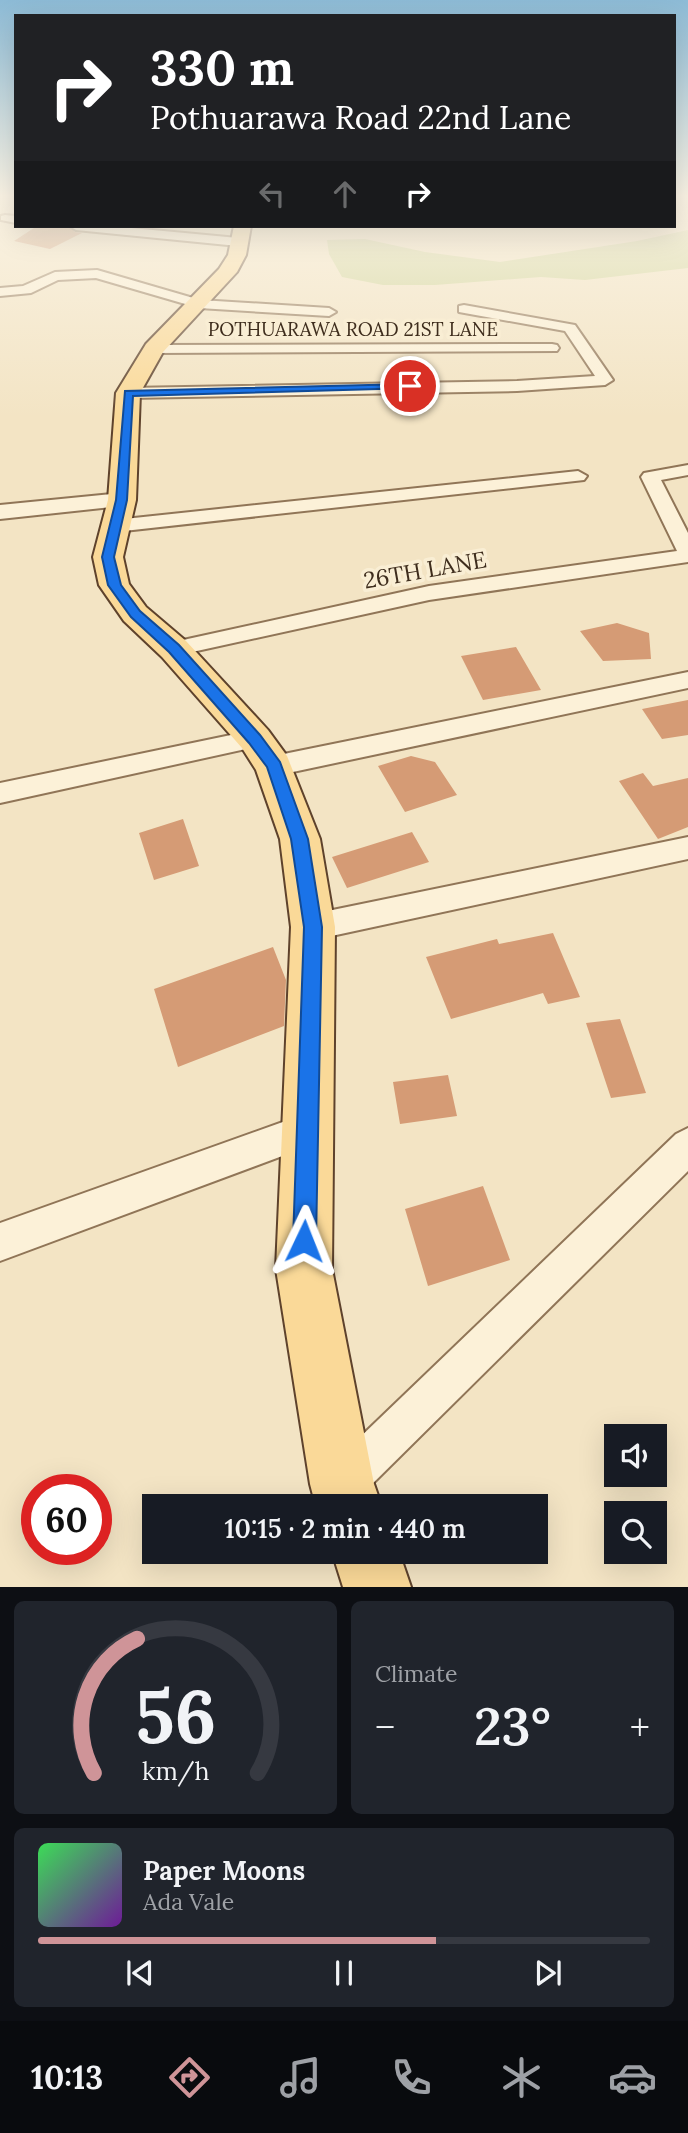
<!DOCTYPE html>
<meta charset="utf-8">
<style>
:root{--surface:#171b24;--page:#20242c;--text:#f1f3f6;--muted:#9ea1a6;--line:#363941;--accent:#cf9498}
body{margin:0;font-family:Lora,serif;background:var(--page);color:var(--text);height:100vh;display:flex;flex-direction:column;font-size:26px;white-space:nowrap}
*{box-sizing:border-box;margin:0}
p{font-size:23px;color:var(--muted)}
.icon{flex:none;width:38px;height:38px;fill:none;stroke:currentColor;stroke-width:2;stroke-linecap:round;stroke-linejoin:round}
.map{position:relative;height:1587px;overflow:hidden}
.side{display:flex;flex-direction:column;gap:14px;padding:14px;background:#0d0f14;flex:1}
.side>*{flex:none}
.guide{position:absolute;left:14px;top:14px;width:662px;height:214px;border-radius:0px;box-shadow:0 7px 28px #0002;background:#202124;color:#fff;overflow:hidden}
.fabs{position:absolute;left:604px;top:1424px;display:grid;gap:14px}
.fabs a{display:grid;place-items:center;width:63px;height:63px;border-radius:0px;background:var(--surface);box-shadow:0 7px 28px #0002;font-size:35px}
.speed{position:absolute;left:21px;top:1474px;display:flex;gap:14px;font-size:35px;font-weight:700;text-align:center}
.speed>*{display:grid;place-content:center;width:91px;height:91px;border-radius:50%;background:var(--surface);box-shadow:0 7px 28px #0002;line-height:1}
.speed .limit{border:10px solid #d22;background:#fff;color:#111}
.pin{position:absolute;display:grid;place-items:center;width:60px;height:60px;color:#fff;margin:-30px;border:4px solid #fff;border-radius:50%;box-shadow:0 2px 7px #0007}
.me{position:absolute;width:77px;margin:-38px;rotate:2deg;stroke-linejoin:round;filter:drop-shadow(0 0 5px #0008)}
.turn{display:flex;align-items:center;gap:24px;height:147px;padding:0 21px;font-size:32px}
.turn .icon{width:91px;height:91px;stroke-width:2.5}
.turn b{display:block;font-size:49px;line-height:60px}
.lanes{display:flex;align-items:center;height:66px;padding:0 21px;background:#0003;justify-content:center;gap:35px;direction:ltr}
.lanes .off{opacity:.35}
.big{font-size:52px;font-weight:600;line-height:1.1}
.side .widget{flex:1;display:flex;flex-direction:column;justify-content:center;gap:10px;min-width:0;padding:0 24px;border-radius:10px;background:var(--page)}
.side .dial{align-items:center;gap:0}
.dial svg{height:182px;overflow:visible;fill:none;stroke:var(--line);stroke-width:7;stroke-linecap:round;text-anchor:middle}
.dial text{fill:var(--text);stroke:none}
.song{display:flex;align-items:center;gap:21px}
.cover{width:84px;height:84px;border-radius:10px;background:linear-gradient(135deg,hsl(130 70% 55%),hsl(280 70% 35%))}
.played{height:7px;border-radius:4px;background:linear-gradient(90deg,var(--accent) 65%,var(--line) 65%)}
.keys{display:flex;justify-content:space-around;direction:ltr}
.heat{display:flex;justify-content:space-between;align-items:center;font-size:38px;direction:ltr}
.side .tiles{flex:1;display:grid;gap:14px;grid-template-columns:1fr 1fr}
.widget:last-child{grid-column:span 2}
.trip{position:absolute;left:142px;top:1494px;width:406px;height:70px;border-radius:0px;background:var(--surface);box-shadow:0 7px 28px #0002;font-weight:600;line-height:70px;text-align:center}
.tab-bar{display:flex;height:112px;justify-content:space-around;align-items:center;background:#090b0e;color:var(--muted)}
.tab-bar .icon{width:49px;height:49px}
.tab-bar .selected{color:var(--accent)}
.tab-bar b{font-size:32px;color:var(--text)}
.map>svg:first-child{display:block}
</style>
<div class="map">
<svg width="688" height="1587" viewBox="0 0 688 1587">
<rect width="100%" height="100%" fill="#f3e4c4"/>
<!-- green -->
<path fill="#cdd396" d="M 688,230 L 688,268 L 585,280 L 541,277 L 435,285 L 383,285 L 342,277 L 329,254 L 327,240 L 365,239 L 425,252 L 500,262 L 637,241 Z"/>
<!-- building -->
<path fill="#d59b75" d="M 37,226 L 68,226 L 75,232 L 82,233 L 50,249 L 14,241 Z
M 617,623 L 649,633 L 651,659 L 603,661 L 580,631 Z
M 516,647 L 541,690 L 483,700 L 461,656 Z
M 688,700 L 688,735 L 662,739 L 642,709 Z
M 411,756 L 435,762 L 457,795 L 405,812 L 378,766 Z
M 643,773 L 653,786 L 688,778 L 688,827 L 658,839 L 619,781 Z
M 183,819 L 199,866 L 154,880 L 139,833 Z
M 412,832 L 429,862 L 347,888 L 332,857 Z
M 553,933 L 580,997 L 548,1004 L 543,993 L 451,1019 L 426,957 L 497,939 L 499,944 Z
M 273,947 L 286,980 L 284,1026 L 178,1067 L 154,989 Z
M 620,1019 L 646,1093 L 611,1098 L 586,1023 Z
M 448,1075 L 457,1116 L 400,1124 L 393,1082 Z
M 483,1186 L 510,1260 L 428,1286 L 405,1209 Z"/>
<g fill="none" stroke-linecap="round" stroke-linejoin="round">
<defs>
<path id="minor" d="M 5,215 L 16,216 L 16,223 L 1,220 L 1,216 Z
M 70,226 L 110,226 L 238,238 L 244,242 L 238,246 L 76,230 Z
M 97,270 L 200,300 L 329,308 L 336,312 L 329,316 L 199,308 L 96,278 L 58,280 L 31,293 L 0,296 L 0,288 L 23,286 L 55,272 Z
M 464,305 L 575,325 L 613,380 L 605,385 L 517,391 L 128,398 L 120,393 L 128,388 L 517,381 L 595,376 L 565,331 L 459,312 L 459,306 Z
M 552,344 L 557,345 L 559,348 L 557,351 L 154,353 L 147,349 L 154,345 Z
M 688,465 L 688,475 L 661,480 L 688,533 L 688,562 L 429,600 L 174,656 L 166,654 L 163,649 L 166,644 L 174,642 L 429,586 L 677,551 L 641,477 L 644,473 Z
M 578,471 L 587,476 L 584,480 L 115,532 L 105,526 L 115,520 Z
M 688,672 L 688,688 L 274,776 L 265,773 L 261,766 L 265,759 L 274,756 Z
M 255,730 L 264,733 L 267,739 L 264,745 L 0,803 L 0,783 Z
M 688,837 L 688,859 L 313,940 L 303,936 L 298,927 L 303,918 L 313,914 Z
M 308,1113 L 320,1118 L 325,1130 L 320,1142 L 0,1261 L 0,1223 Z
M 688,1128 L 688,1171 L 359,1497 L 344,1504 L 329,1497 L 322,1482 L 329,1467 L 676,1134 Z"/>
<path id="tertiary" d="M 122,493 L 130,495 L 134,500 L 130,505 L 0,519 L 0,505 Z"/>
<path id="primary" d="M 234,226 L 251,226 L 246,255 L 237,272 L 163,352 L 140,393 L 136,500 L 123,557 L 129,584 L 146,607 L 186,641 L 268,730 L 287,756 L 320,839 L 335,927 L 332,1269 L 374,1484 L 382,1507 L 316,1507 L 310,1484 L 276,1269 L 291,927 L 280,839 L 256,770 L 242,748 L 162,657 L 124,621 L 99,585 L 93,557 L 108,500 L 116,393 L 146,344 L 219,269 L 228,255 Z
M 332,1552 L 399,1552 L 411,1587 L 343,1587 Z"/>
</defs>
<!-- minor casing -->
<use href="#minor" stroke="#907557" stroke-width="4"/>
<!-- tertiary casing -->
<use href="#tertiary" stroke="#907557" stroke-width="4"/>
<!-- primary casing -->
<use href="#primary" stroke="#5e422c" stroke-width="4"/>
<!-- minor -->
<use href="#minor" fill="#fcf1d8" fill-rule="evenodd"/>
<!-- tertiary -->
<use href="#tertiary" fill="#fcf1d8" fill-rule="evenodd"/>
<!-- primary -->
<use href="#primary" fill="#fad998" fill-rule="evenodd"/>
</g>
<!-- sky -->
<linearGradient id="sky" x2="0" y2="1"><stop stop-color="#8dbbd6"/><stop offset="0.47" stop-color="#faf3e4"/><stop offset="1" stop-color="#faf3e4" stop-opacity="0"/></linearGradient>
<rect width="688" height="417" fill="url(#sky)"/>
<!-- route -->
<path fill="#1a73e8" stroke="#114b97" stroke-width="2" d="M 410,384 L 414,384 L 414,388 L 133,396 L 127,500 L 114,557 L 121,585 L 140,611 L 179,645 L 260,735 L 280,762 L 308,839 L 322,927 L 316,1241 L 313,1249 L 304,1252 L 296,1249 L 293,1241 L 304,927 L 291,839 L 267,767 L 249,743 L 169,652 L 131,617 L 108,585 L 102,557 L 116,500 L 125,391 Z"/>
<g text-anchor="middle" stroke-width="7" stroke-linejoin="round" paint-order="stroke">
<!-- far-street labels -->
<g font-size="19" fill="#3e2d1d" stroke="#f9eed4">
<text x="353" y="336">POTHUARAWA ROAD 21ST LANE</text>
</g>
<!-- street labels -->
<g font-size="23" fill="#3e2d1d" stroke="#f9eed4">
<text transform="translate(425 570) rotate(-10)" y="8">26TH LANE</text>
</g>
</g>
</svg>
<div class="fabs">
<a><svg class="icon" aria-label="sound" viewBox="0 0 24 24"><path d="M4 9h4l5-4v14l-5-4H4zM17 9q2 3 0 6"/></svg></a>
<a><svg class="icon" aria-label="search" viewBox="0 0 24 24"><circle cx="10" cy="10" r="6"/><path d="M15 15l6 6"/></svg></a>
</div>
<div class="speed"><div class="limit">60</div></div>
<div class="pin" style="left:410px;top:386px;background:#d93025"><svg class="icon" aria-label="arrive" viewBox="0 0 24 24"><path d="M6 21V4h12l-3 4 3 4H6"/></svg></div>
<svg class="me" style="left:304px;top:1241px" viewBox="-20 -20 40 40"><path d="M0-17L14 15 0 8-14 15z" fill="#1a73e8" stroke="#fff" stroke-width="4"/></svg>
<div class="trip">10:15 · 2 min · 440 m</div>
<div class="guide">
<div class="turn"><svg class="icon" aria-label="right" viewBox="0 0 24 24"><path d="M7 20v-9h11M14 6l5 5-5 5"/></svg><div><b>330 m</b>Pothuarawa Road 22nd Lane</div></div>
<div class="lanes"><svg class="icon off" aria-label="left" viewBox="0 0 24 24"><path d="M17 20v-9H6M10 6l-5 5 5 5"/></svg><svg class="icon off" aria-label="ahead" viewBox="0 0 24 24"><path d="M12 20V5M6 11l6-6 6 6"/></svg><svg class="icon" aria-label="right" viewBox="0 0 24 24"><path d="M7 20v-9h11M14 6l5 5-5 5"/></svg></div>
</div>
</div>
<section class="side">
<div class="tiles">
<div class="widget dial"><svg viewBox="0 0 100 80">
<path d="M14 69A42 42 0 1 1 86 69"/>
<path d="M14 69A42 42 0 0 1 33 10" stroke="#cf9498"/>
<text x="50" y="56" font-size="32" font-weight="700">56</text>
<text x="50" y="72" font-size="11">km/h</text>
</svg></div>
<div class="widget"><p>Climate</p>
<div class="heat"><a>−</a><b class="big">23°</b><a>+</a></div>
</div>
<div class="widget">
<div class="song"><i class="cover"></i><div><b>Paper Moons</b><p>Ada Vale</p></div></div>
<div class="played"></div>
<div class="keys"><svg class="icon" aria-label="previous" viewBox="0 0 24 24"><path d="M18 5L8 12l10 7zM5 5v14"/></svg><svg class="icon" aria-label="pause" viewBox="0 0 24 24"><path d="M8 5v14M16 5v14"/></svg><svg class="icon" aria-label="next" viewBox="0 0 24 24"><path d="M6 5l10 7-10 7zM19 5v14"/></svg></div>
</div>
</div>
</section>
<nav class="tab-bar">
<b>10:13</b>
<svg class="icon selected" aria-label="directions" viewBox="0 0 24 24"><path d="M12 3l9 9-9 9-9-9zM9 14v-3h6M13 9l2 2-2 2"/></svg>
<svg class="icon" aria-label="music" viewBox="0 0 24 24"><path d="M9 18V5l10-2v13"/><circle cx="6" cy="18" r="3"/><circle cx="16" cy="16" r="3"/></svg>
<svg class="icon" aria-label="phone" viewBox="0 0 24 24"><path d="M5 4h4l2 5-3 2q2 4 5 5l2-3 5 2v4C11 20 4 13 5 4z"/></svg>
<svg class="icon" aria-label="climate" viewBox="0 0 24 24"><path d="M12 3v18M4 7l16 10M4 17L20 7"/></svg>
<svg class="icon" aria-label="car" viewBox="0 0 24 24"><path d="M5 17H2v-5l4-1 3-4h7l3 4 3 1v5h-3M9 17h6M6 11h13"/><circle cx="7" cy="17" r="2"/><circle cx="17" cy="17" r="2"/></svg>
</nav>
